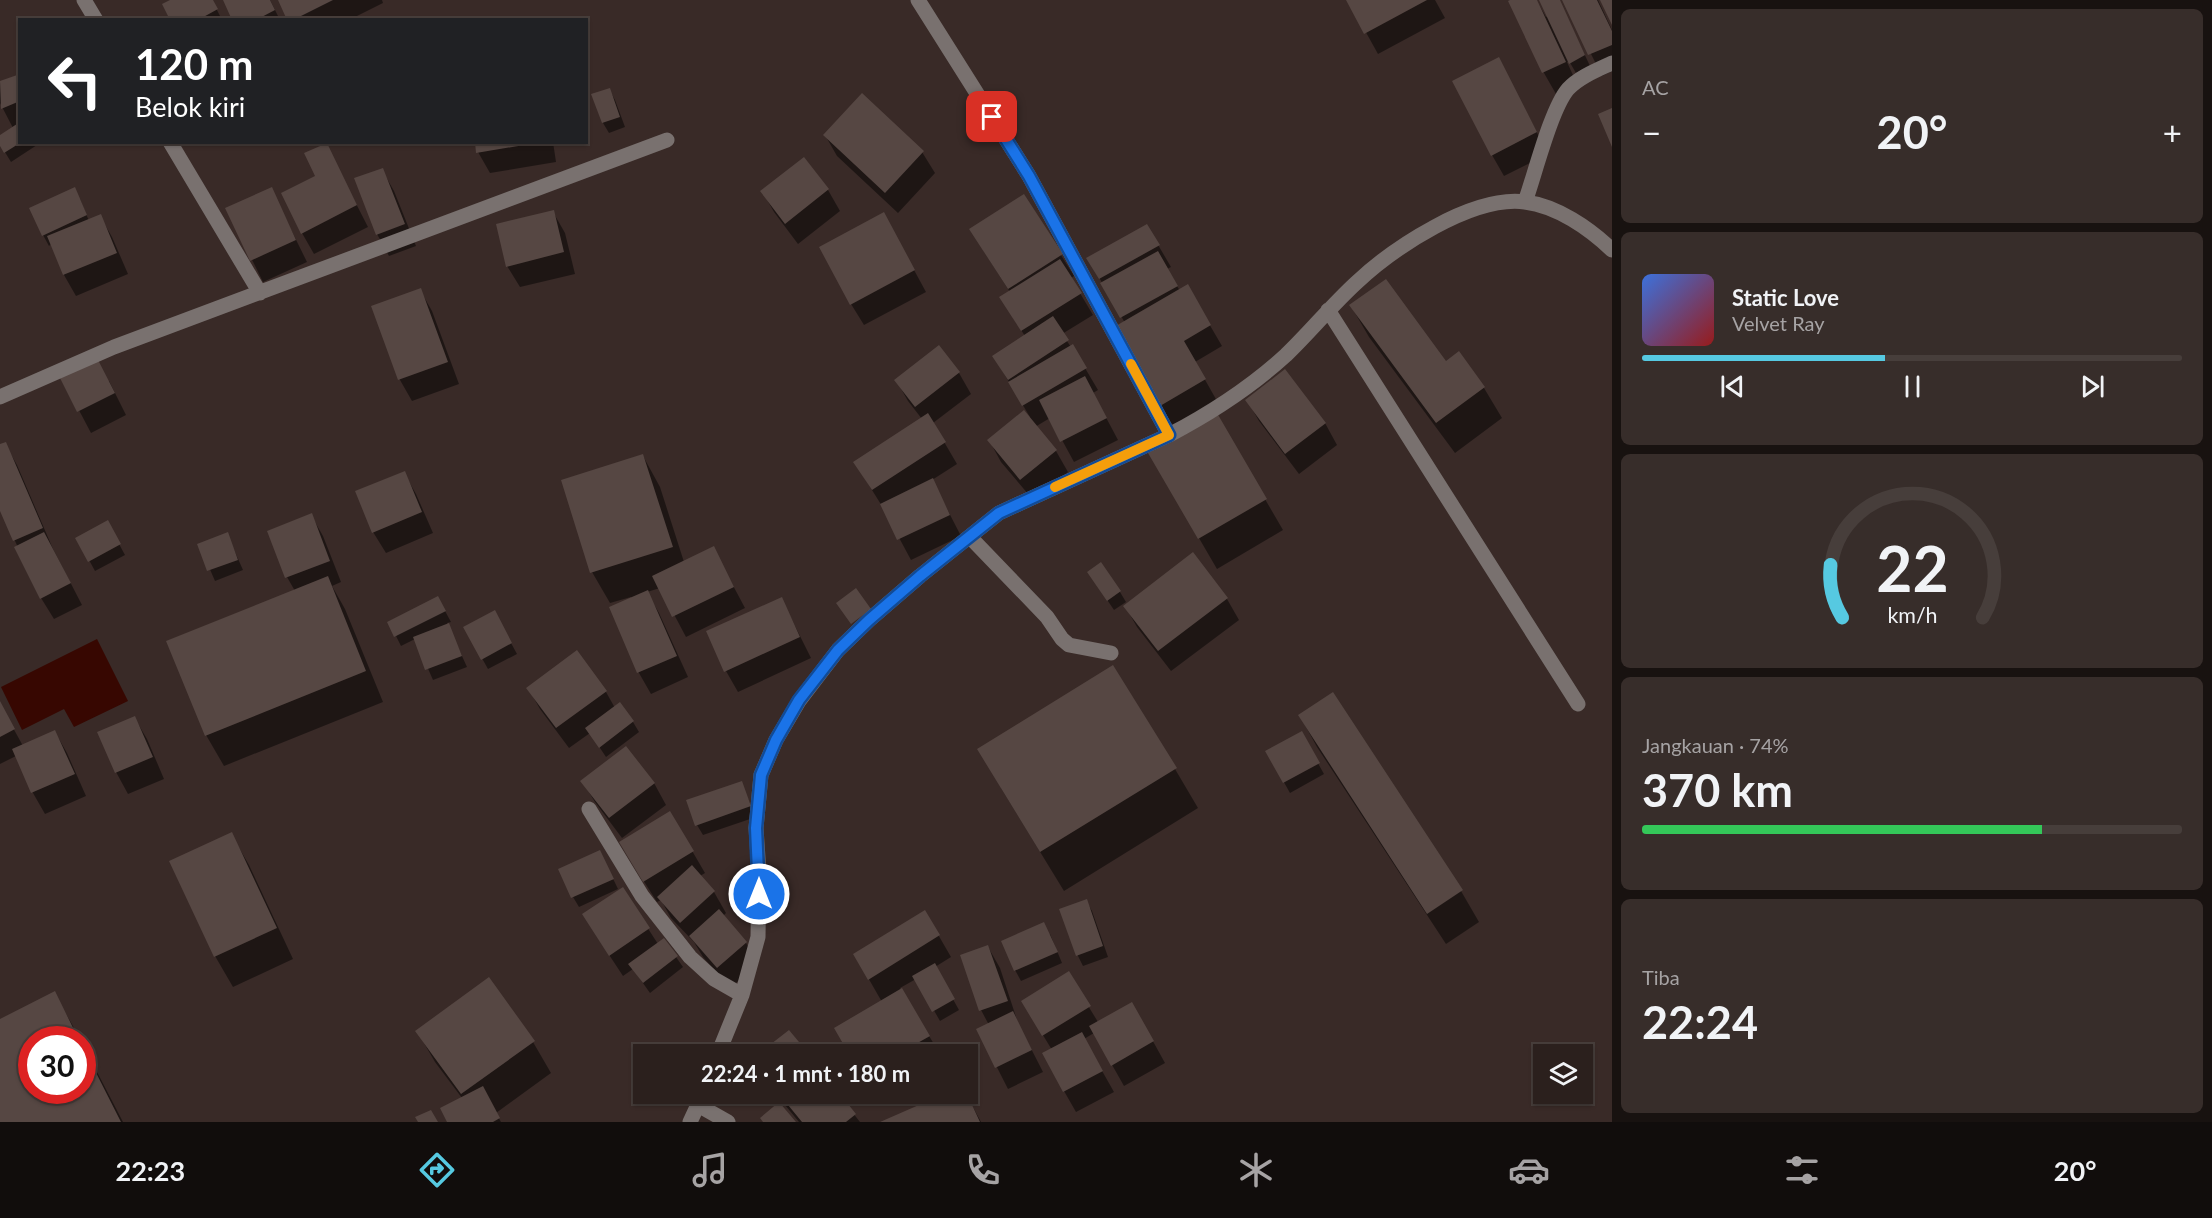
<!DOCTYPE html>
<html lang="id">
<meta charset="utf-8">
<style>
:root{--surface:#2b201d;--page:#372d2a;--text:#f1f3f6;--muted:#a6a3a4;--line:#473e3b;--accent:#56c9e1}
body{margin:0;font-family:Lato,sans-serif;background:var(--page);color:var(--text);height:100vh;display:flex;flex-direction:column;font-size:22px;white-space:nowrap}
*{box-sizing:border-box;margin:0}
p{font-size:20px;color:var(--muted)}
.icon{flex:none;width:33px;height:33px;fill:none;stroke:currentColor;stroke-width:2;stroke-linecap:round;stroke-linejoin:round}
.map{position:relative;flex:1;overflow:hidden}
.panel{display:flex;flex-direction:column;gap:9px;padding:9px;background:#181210;width:600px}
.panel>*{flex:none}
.guide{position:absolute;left:18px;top:18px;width:570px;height:126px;border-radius:0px;box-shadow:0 2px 4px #0004,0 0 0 2px var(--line);background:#202124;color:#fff;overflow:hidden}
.fabs{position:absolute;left:1533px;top:1044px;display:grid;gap:12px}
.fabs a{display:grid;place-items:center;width:60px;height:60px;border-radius:0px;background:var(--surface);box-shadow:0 2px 4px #0004,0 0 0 2px var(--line);font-size:30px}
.speed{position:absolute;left:18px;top:1026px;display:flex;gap:12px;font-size:30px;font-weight:700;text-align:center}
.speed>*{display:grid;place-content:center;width:78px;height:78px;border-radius:50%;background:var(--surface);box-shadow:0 2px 4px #0004,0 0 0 2px var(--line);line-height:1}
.speed .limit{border:9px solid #d22;background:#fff;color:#111}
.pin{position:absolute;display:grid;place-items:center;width:51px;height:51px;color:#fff;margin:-26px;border-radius:12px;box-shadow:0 3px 9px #0006}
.me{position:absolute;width:66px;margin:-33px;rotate:0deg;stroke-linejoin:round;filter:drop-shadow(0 0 4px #0008)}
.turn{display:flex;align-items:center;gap:21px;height:126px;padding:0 18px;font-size:27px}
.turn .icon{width:78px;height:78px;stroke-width:2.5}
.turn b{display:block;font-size:42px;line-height:51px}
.big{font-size:45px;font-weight:700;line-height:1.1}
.panel .widget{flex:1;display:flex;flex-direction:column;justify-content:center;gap:9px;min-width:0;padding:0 21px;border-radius:9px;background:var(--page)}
.panel .dial{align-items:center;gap:0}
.dial svg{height:156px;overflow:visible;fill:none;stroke:var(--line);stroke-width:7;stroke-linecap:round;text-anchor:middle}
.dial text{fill:var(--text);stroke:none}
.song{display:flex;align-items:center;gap:18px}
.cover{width:72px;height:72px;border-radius:9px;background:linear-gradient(135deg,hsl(220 70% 55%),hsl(0 70% 35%))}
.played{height:6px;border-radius:3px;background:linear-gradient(90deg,var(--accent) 45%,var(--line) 45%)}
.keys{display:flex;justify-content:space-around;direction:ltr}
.heat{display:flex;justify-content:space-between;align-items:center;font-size:33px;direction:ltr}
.charge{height:9px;border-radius:4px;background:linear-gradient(90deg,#34c759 74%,var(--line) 0)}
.trip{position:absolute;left:633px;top:1044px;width:345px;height:60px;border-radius:0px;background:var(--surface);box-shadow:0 2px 4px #0004,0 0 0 2px var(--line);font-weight:700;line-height:60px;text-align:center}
.tab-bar{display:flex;height:96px;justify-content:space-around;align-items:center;background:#110d0c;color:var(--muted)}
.tab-bar .icon{width:42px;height:42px}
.tab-bar .on{color:var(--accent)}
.tab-bar b{font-size:27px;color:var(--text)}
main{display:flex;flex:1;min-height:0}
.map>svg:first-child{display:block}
</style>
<main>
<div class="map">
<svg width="1612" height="1122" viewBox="0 0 1612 1122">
<rect width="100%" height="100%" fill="#392a27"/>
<!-- water -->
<path fill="#370701" d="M 97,639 L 128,701 L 74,727 L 64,709 L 22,730 L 1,687 Z"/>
<!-- shadow -->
<path fill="#0007" d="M 173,0 L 212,0 L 222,20 L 172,20 Z
M 225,0 L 270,0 L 280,20 L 234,20 Z
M 279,0 L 382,0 L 383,3 L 349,20 L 289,20 Z
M 1348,0 L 1435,0 L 1445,18 L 1378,54 Z
M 1514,0 L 1536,0 L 1546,17 L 1548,16 L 1541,0 L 1559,0 L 1590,66 L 1576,73 L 1569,61 L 1567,62 L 1577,84 L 1556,94 L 1544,73 L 1510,2 Z
M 1564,0 L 1598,0 L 1612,30 L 1612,71 L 1602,76 Z
M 1499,59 L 1548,154 L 1504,176 L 1492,155 Z
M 20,75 L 20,142 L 35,142 L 37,145 L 11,162 L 0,144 L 0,136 L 13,128 L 0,103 L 0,83 Z
M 609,89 L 615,100 L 625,127 L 609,133 L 603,123 Z
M 825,135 L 922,152 L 935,173 L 898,213 L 837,156 Z
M 476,142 L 553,142 L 556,162 L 490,173 L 478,152 Z
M 326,145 L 368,227 L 314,254 L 302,233 Z
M 804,159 L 828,190 L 840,211 L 798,244 L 774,212 L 762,191 Z
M 382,170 L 394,191 L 416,246 L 389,256 L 377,234 Z
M 271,189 L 307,262 L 263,282 L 227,209 Z
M 1024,196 L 1074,276 L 1071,278 L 1093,315 L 1062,334 L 1071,347 L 1072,346 L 1098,390 L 1093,393 L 1118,440 L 1074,462 L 1050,418 L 1035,427 L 1056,451 L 1068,472 L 1034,501 L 1001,462 L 989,440 L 1030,417 L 994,357 L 1025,336 L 1013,318 L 1010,292 L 983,250 Z
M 80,199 L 89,221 L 100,216 L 112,237 L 128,274 L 76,296 L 64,275 L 51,244 L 49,246 L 43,235 Z
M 553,212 L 565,233 L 575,274 L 520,287 L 507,266 Z
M 1147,226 L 1171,267 L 1167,269 L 1180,291 L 1187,286 L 1222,346 L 1195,362 L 1217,401 L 1173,426 L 1116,328 L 1125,323 L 1088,258 Z
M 895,235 L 926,292 L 864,325 L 851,304 Z
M 420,290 L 432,311 L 459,384 L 412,401 L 400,380 L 373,307 Z
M 1351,306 L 1484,388 L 1502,418 L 1455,453 L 1369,337 Z
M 959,373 L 971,394 L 933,423 L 957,464 L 932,480 L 961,536 L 911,560 L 882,506 L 855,463 L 922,419 L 908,401 L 896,380 Z
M 62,378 L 109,381 L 126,415 L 91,433 Z
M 1247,400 L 1325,423 L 1337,445 L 1299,474 L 1259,421 Z
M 1216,415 L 1283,530 L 1217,569 L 1150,454 Z
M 5,444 L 17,465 L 53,549 L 82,605 L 54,619 L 41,598 L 0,508 L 0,446 Z
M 643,456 L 660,487 L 684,562 L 713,548 L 745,608 L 686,637 L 660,588 L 647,592 L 659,613 L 688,677 L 651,694 L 639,673 L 611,608 L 632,599 L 631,597 L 610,603 L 592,572 Z
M 404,473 L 416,494 L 433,533 L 386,553 L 373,532 Z
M 311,515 L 323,536 L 341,582 L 332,586 L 345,609 L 383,702 L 224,766 L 206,735 L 295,591 L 287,577 Z
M 107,522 L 125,555 L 95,571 L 77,538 Z
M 227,534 L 243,570 L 215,581 L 199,544 Z
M 1095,582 L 1120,592 L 1126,602 L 1114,610 Z
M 438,598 L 451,622 L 447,623 L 467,667 L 433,680 L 415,639 L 401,646 L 396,636 Z
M 781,598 L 811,658 L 738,692 L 726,671 Z
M 1227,599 L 1239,620 L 1171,671 L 1137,627 L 1125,606 Z
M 494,612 L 517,654 L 488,669 L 465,628 Z
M 528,688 L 606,692 L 615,708 L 633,722 L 639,732 L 606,757 L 590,733 L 569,748 L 540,709 Z
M 0,704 L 23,746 L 55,732 L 67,753 L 86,796 L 45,814 L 33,793 L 16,756 L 0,764 Z
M 1300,716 L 1461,891 L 1479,922 L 1446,944 L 1317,747 Z
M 134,717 L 147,739 L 164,779 L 128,794 L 116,772 Z
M 1301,733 L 1324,774 L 1290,793 L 1267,752 Z
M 1175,769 L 1198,808 L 1064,891 L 1001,788 Z
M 582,781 L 654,783 L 666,805 L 622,838 L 595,802 Z
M 741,783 L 756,817 L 703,835 L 697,825 Z
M 670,813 L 705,873 L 700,876 L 714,892 L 726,913 L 723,916 L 746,943 L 758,964 L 730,988 L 703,957 L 694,942 L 671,918 L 661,900 L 657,902 L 633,864 Z
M 231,834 L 249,865 L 293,959 L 233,987 L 215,956 Z
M 605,862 L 618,889 L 579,907 L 573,897 Z
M 623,890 L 658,944 L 664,940 L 683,967 L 650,993 L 633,969 L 623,976 L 596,935 Z
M 1086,901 L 1092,911 L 1108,957 L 1083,966 L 1078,956 L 1061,910 Z
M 925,912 L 951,957 L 935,967 L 959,1010 L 940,1021 L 916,979 L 900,988 L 940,1054 L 851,1054 L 836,1029 L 882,1002 L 855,955 Z
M 1050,934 L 1062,963 L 1021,981 L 1015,970 Z
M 988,947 L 1000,968 L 1018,1023 L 1043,1072 L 1008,1089 L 978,1030 L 989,1025 L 981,1010 Z
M 1068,973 L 1098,1022 L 1144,1025 L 1165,1063 L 1124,1086 L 1094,1033 L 1084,1039 L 1114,1092 L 1076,1112 L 1064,1091 L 1052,1050 L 1035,1022 Z
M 54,993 L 81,1040 L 32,1040 L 32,1090 L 82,1090 L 82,1043 L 123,1122 L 0,1122 L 0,1021 Z
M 417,1031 L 533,1042 L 551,1073 L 496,1113 L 501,1122 L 449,1122 L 462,1098 L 435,1062 Z
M 788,1032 L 807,1054 L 761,1054 Z
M 776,1094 L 838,1094 L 860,1122 L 799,1122 Z
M 948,1094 L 966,1094 L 981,1122 L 884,1122 Z"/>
<!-- building -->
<path fill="#564743" d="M 170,0 L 213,0 L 218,9 L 198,20 L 170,20 L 162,4 Z
M 223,0 L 270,0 L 275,10 L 256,20 L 232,20 Z
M 278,0 L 333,0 L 293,20 L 287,20 Z
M 1346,0 L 1427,0 L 1364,34 Z
M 1510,0 L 1537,0 L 1566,62 L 1542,73 L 1508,1 Z
M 1539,0 L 1560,0 L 1585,55 L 1569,64 Z
M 1562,0 L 1597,0 L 1612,31 L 1612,45 L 1588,55 Z
M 1600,0 L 1612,0 L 1612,25 Z
M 1499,57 L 1537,132 L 1491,156 L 1452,81 Z
M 20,74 L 20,101 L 1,109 L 0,81 Z
M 610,88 L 620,117 L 602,123 L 591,94 Z
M 862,93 L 924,151 L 885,193 L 823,135 Z
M 1612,108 L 1612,147 L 1598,114 Z
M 20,122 L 20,143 L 4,153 L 0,146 L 0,135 Z
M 475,142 L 530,142 L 530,144 L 476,153 Z
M 327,143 L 357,205 L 301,234 L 281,193 L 315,176 L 304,153 Z
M 804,157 L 829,189 L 785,224 L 760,191 Z
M 383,168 L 405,224 L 376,235 L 354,178 Z
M 75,187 L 87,215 L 42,236 L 29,208 Z
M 272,187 L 296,240 L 250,261 L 225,208 Z
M 1024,194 L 1063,254 L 1008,289 L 969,229 Z
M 554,210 L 564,252 L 506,267 L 496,224 Z
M 884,212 L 915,270 L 850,305 L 819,247 Z
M 101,214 L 117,253 L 63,275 L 47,236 Z
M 1147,224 L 1160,245 L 1099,279 L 1086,258 Z
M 1158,251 L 1178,286 L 1120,318 L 1100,283 Z
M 1060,259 L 1082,293 L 1021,331 L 999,297 Z
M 1386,279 L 1446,361 L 1459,351 L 1485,387 L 1436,423 L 1349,305 Z
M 1188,284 L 1211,325 L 1184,341 L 1206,379 L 1160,406 L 1114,327 Z
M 421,288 L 448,362 L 398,380 L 371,306 Z
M 1053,316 L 1069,340 L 1008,380 L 992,356 Z
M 1073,344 L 1087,368 L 1022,406 L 1008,382 Z
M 939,345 L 960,372 L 915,407 L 894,380 Z
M 97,358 L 115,393 L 77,412 L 60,378 Z
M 1285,369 L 1326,423 L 1285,454 L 1245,400 Z
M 1085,376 L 1107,418 L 1060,442 L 1039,400 Z
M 1024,410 L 1057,450 L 1020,480 L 987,440 Z
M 928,413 L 946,442 L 872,490 L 853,462 Z
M 1217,413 L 1267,499 L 1198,539 L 1148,453 Z
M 6,442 L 43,528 L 13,541 L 0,511 L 0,444 Z
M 643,454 L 673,547 L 590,573 L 561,480 Z
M 405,471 L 422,512 L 372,533 L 355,491 Z
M 933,478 L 950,515 L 897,540 L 880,504 Z
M 312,513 L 330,561 L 285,578 L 267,531 Z
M 108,520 L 121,544 L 88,562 L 75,538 Z
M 44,532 L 71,583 L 40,599 L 14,547 Z
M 228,532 L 238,560 L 207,571 L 197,544 Z
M 714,546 L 734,587 L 672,617 L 652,576 Z
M 1193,552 L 1228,598 L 1158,651 L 1123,606 Z
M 1101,562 L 1121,591 L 1107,601 L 1087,572 Z
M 328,576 L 366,671 L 205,736 L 166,641 Z
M 856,588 L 871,609 L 851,624 L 836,603 Z
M 648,590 L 677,656 L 637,673 L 609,607 Z
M 438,596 L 446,611 L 394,637 L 387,622 Z
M 782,597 L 800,637 L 724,672 L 706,631 Z
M 495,610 L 512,643 L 481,660 L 463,627 Z
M 449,623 L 462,656 L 425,670 L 413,637 Z
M 577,650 L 607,691 L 556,728 L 526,688 Z
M 1113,665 L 1177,768 L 1040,852 L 977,749 Z
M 1333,692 L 1463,890 L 1427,914 L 1298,715 Z
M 0,701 L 15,729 L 0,737 Z
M 620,702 L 634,721 L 599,748 L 585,728 Z
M 135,716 L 153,757 L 115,773 L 97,732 Z
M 55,730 L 75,774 L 31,793 L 12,749 Z
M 1302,731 L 1320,763 L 1283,783 L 1265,751 Z
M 626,746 L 655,783 L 609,818 L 580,781 Z
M 742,781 L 751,806 L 695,826 L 686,800 Z
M 670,811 L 694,851 L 643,882 L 619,842 Z
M 232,832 L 277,928 L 214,957 L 169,861 Z
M 600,850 L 614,879 L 571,898 L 558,869 Z
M 692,865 L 715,891 L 680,923 L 657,897 Z
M 623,887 L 650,928 L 609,956 L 582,914 Z
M 1087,899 L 1103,946 L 1076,956 L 1059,909 Z
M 719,909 L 747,942 L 717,968 L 689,936 Z
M 925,910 L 940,935 L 868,980 L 853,954 Z
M 1044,922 L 1058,952 L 1014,971 L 1001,941 Z
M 664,938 L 678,956 L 643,983 L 628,964 Z
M 988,945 L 1008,1001 L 979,1011 L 960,955 Z
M 935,963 L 955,999 L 932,1012 L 912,976 Z
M 1069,971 L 1091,1006 L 1042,1036 L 1021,1001 Z
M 489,977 L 535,1041 L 461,1094 L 415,1031 Z
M 902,988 L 930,1036 L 898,1054 L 849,1054 L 834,1028 Z
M 55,991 L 79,1040 L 32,1040 L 32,1090 L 82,1090 L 82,1045 L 121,1122 L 0,1122 L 0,1019 Z
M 1132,1002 L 1154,1041 L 1111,1066 L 1089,1026 Z
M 1013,1011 L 1032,1050 L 995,1068 L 976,1029 Z
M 789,1030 L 809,1054 L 758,1054 Z
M 1082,1032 L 1103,1071 L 1063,1092 L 1042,1053 Z
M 483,1086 L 500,1118 L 493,1122 L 447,1122 L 440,1108 Z
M 779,1094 L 840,1094 L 856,1114 L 846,1122 L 802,1122 Z
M 944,1094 L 967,1094 L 980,1122 L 880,1122 Z
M 779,1102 L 796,1122 L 763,1122 L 760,1118 Z
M 431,1110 L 438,1122 L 418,1122 L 415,1117 Z"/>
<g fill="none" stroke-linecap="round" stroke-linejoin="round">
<!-- minor -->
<path stroke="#79716f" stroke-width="15" d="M 84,0 L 96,20
M 918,0 L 1029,176 L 1169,435
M 170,142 L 260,293
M 1525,202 C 1535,174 1551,109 1568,89 C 1579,77 1597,70 1612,63
M 1328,310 L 1578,704
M 0,397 L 114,347 L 667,140
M 970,537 L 1047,617 L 1062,639 L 1069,645 L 1111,653
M 589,809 L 642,896 L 690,957 L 714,979 L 742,995
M 718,1054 L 742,995 L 758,937 L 759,873 L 756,828 L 761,775 L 776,740 L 799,701 L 838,650 L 869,620 L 920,576 L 999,513 L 1169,435 C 1211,413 1251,387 1286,355 C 1310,332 1331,306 1356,283 C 1393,248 1473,195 1525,202 C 1557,206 1589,228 1612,250
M 698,1105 L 728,1122
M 690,1122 L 703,1094"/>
</g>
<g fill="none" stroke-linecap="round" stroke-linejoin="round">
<defs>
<path id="route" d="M 759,894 L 756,828 L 761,775 L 776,740 L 799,700 L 838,650 L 869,620 L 920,576 L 999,513 L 1169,435 L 1029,176 L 992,117"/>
</defs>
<!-- route casing -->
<use href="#route" stroke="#114b97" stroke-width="15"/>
<!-- route -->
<use href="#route" stroke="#1a73e8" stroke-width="10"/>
<!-- slow -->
<path stroke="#f59e0b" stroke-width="10" d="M 1055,487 L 1169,435 L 1131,364"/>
</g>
</svg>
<div class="fabs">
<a><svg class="icon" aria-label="layers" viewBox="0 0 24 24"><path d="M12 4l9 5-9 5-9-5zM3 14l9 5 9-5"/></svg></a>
</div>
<div class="speed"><div class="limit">30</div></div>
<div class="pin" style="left:992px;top:117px;background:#d93025"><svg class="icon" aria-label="arrive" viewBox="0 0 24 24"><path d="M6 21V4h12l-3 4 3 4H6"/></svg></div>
<svg class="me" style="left:759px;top:894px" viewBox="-20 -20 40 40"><circle r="17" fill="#1a73e8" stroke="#fff" stroke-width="3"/><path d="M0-11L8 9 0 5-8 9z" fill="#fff"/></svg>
<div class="trip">22:24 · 1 mnt · 180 m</div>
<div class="guide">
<div class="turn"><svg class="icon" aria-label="left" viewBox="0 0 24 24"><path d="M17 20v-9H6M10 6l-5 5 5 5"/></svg><div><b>120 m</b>Belok kiri</div></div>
</div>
</div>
<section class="panel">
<div class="widget"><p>AC</p>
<div class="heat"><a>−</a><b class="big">20°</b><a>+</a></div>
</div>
<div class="widget">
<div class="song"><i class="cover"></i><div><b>Static Love</b><p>Velvet Ray</p></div></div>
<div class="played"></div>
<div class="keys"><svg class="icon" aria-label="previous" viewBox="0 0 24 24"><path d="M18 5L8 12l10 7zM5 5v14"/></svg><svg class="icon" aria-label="pause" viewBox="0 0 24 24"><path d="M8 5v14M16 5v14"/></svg><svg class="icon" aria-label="next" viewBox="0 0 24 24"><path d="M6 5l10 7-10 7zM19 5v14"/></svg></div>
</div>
<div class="widget dial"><svg viewBox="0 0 100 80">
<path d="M14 69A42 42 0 1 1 86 69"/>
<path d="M14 69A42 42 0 0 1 8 42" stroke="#56c9e1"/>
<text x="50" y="56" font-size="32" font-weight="700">22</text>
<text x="50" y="72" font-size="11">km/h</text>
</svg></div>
<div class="widget"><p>Jangkauan · 74%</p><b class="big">370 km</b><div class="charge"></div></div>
<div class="widget"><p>Tiba</p><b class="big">22:24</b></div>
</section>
</main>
<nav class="tab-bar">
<b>22:23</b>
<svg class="icon on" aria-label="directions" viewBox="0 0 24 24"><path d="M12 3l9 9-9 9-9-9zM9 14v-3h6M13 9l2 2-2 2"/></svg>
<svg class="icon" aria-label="music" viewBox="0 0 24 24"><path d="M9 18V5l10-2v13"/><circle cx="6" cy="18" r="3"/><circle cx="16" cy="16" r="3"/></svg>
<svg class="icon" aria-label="phone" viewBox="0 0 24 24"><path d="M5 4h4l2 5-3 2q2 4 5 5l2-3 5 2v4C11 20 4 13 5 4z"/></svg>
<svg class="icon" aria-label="climate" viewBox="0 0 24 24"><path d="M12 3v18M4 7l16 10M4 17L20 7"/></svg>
<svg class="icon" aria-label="car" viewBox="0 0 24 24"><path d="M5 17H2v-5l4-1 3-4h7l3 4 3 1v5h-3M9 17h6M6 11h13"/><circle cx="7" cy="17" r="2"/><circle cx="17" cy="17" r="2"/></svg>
<svg class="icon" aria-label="filters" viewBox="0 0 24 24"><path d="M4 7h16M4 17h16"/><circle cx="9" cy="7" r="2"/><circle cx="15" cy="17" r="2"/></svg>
<b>20°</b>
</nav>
